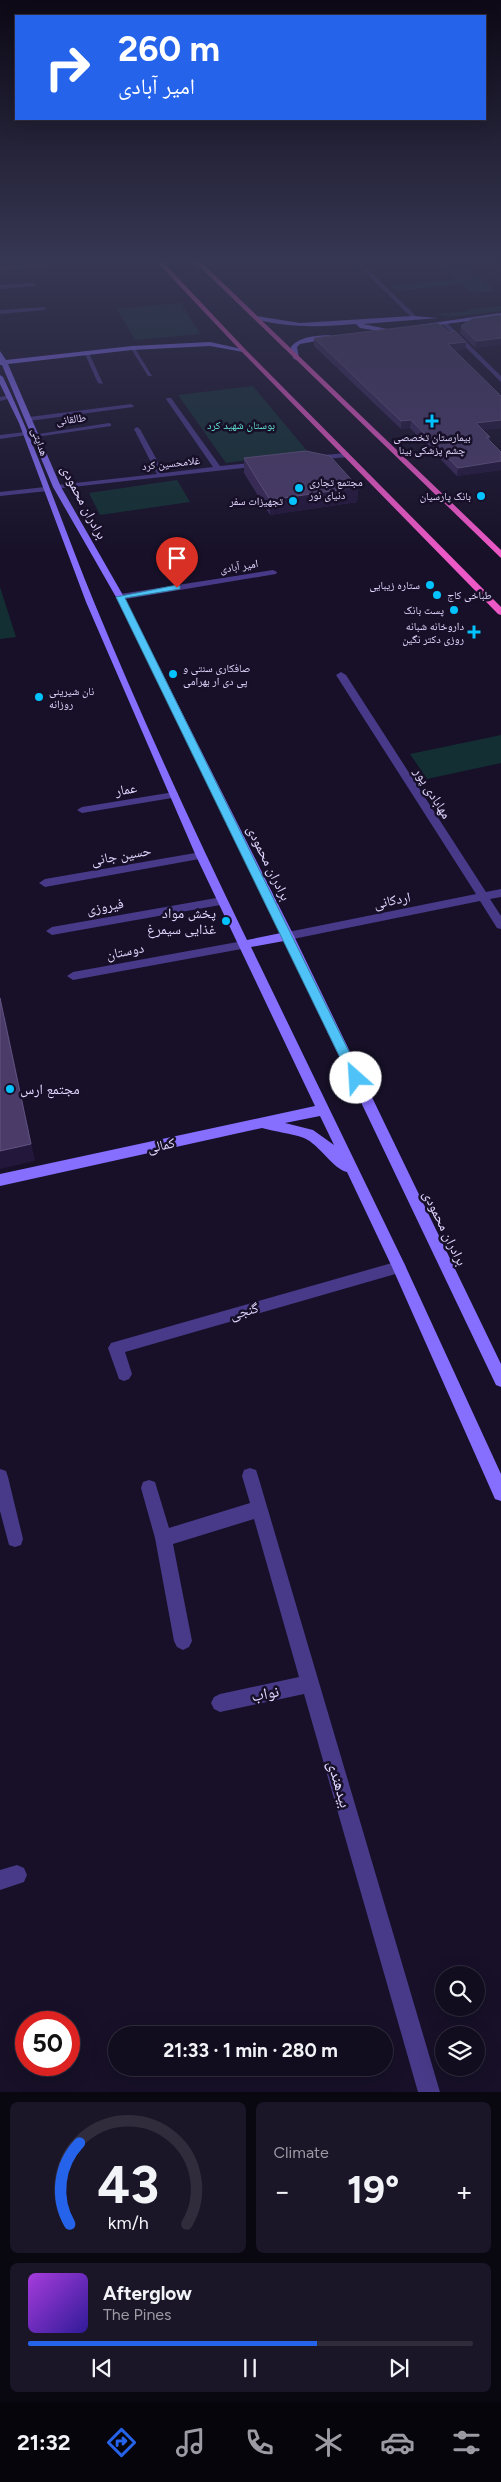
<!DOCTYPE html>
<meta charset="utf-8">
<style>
:root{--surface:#110c1e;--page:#1a1527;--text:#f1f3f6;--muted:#9c9ba4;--line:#302c3c;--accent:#2563eb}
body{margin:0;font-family:Figtree,"Noto Naskh Arabic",sans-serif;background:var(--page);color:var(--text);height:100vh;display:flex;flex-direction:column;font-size:19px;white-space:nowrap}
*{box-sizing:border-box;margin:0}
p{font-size:16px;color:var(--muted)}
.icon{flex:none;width:28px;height:28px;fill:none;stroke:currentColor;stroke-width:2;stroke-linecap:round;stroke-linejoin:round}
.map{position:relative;height:2092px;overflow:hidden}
.side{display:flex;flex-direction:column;gap:10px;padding:10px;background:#090710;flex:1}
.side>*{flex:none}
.top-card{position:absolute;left:15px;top:15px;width:471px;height:105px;border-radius:0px;box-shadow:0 5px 20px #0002,0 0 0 1px var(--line);background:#2563eb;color:#fff;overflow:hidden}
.fabs{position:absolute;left:435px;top:1966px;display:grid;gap:10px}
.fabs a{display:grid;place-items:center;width:50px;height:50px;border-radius:50%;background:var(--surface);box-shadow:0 5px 20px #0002,0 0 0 1px var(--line);font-size:25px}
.speed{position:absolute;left:15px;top:2011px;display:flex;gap:10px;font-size:25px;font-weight:700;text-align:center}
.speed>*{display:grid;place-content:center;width:65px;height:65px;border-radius:50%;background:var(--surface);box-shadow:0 5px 20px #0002,0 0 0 1px var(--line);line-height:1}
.speed .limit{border:8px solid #d22;background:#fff;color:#111}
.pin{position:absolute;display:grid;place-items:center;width:42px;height:42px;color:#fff;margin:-51px -21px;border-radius:50% 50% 50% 0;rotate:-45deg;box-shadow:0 0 5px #0007}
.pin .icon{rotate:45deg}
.me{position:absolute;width:55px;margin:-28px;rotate:334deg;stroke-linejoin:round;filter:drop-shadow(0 0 4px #0008)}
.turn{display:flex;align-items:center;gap:18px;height:105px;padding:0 20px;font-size:22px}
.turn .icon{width:65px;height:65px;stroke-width:2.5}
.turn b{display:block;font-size:35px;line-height:42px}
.big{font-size:38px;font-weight:700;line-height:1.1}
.side .tile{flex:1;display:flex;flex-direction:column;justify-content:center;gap:8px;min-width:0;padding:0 18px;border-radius:8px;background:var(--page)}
.side .dial{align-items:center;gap:0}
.dial svg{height:130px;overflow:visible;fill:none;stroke:var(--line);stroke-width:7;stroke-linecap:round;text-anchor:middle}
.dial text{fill:var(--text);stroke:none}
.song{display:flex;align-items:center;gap:15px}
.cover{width:60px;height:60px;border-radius:8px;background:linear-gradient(135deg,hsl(280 70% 55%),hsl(250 70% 35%))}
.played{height:5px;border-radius:2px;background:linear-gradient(90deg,var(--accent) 65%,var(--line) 65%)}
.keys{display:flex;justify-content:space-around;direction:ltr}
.heat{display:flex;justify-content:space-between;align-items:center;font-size:28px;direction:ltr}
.side .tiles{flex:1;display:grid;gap:10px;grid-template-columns:1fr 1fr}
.tile:last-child{grid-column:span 2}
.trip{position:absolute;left:108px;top:2026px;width:285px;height:50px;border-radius:25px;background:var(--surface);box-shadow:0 5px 20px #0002,0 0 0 1px var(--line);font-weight:700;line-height:50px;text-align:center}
.menu{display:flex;height:80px;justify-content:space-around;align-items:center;background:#07050c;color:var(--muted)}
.menu .icon{width:35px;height:35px}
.menu .current{color:var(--accent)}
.menu b{font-size:22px;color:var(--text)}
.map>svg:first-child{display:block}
</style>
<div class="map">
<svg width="501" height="2092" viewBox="0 0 501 2092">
<rect width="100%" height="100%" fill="#171028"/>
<!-- green -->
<path fill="#132f33" d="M 435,262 L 459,262 L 496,291 L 472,293 L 462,284 L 398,291 L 392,286 L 455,279 Z
M 181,303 L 200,334 L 135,340 L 117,309 Z
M 501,306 L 501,311 L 450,317 L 432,314 L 465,312 L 465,310 Z
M 253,386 L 308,452 L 226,463 L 178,395 Z
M 177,480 L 190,502 L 100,515 L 89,493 Z
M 0,587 L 16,637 L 0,639 Z
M 501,735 L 501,763 L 427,779 L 410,754 Z"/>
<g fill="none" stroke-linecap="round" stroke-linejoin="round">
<!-- minor -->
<path fill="#483a88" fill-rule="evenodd" d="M 57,262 L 71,262 L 0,271 L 0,267 Z
M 355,262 L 360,262 L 415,315 L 415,317 L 411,317 Z
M 36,283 L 34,286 L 0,289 L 0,285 Z
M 46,307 L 44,310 L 0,314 L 0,310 Z
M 442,322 L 446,322 L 501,376 L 501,382 L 442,324 Z
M 130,347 L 134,347 L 152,376 L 148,376 Z
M 84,352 L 89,353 L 103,384 L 98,383 Z
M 10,395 L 12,396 L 12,398 L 0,401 L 0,397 Z
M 167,398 L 171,398 L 220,466 L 261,462 L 265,464 L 261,466 L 54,489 L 54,485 L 57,485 L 157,474 L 134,429 L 137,427 L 140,429 L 164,473 L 213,467 L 166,399 Z
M 131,404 L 134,406 L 133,407 L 29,421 L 26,419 L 29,417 Z
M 109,423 L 111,424 L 111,426 L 36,437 L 32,435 Z
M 25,432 L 29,434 L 27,435 L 0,439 L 0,435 Z
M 346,453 L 349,453 L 349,457 L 313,460 L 309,458 L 313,456 Z
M 45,487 L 48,487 L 48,491 L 0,496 L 0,492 Z
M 273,570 L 277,572 L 276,574 L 120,600 L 116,597 L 120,594 Z
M 341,672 L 346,675 L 486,892 L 501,889 L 501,897 L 490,899 L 501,916 L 501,929 L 497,928 L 480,901 L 288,940 L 284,939 L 282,936 L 284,933 L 288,932 L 476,894 L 336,675 Z
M 174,792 L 178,793 L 178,797 L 82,813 L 77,810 L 82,807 Z
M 201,852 L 205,854 L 206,856 L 205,858 L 45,887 L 39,883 L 45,879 Z
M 222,897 L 226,898 L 228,901 L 226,904 L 52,935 L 46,931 L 52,927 Z
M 243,941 L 247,942 L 249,945 L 247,948 L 73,980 L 67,976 L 73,972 Z
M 399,1261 L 404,1263 L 406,1267 L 404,1271 L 399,1273 L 125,1352 L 132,1374 L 129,1379 L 124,1381 L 119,1379 L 108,1348 L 111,1343 Z
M 250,1468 L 256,1470 L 258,1476 L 440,2092 L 418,2092 L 304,1694 L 220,1712 L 214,1709 L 211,1703 L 214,1697 L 220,1694 L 299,1677 L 254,1519 L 173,1544 L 192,1641 L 189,1647 L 183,1650 L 177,1647 L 174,1641 L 155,1538 L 141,1488 L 143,1482 L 149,1480 L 155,1482 L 169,1528 L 250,1503 L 242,1476 L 244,1470 Z
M 0,1469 L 6,1471 L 8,1477 L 23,1539 L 21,1545 L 15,1547 L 9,1545 L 0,1511 Z
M 17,1865 L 24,1868 L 27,1875 L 24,1882 L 0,1890 L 0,1870 Z"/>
<!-- secondary -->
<path fill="#866eff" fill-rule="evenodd" d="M 501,313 L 501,317 L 422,327 L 419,325 Z
M 256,316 L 300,323 L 413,316 L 438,318 L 363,324 L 387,329 L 385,332 L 360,328 L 356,324 C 321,327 288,328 254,319 Z
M 330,335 L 332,338 L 300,344 L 297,347 L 299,358 L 296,360 L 293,358 L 291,347 C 300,336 316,336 330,335 Z
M 210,342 L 246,350 L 243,352 L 210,346 L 132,350 L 8,364 L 61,487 L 124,597 L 294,936 L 501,1364 L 501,1387 L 496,1385 L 284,941 L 251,947 L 404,1263 L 501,1474 L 501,1501 L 495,1499 L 392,1267 L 347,1172 C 333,1169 320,1145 304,1138 C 291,1133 275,1132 262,1128 L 0,1186 L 0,1174 L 315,1106 L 196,856 L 86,602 L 19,423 L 0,384 L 0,375 L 3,377 C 38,450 63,527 94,602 C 141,716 193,829 247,940 L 281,933 L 116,597 L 53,487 L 2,365 L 0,365 L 0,351 L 6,360 L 132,346 ZM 320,1116 L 334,1145 L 313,1130 L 285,1123 Z"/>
<!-- trunk -->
<path fill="#ec58c6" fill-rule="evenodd" d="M 157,262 L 163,262 L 245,349 L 501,607 L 501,615 L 498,614 L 241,351 Z
M 195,262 L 201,262 L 501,550 L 501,558 Z"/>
</g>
<!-- wall -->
<path fill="#382857" d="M 500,315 L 475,348 L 460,333 L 461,326 Z
M 314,338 L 466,342 L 465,349 L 454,351 L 501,396 L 501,428 L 483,430 L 490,437 L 489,441 L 501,452 L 501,470 L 457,476 L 410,428 L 401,429 L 314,346 Z
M 244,458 L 358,487 L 357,502 L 270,515 L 244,473 Z"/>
<!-- shaded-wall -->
<path fill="#23173c" d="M 501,338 L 501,345 L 475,348 L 476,341 Z
M 466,342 L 465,349 L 447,352 L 448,344 Z
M 411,420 L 410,428 L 401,429 L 401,421 Z
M 501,420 L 501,428 L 475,431 L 476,423 Z
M 501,461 L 501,470 L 457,476 L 458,468 Z
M 358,487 L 357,502 L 270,515 L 270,500 Z
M 5,1016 L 35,1161 L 0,1169 L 0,1151 Z"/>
<!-- building -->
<path fill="#4a3b69" stroke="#625380" d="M 500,315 L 501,317 L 501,338 L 476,341 L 461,326 L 472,319 Z
M 438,323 L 450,333 L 454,330 L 466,342 L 448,344 L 501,396 L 501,420 L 476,423 L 490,437 L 486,437 L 501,452 L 501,461 L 458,468 L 411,420 L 401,421 L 314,338 Z
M 306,451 L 330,456 L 358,487 L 270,500 L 244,458 Z
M 0,998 L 31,1144 L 0,1151 Z"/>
<!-- sky -->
<linearGradient id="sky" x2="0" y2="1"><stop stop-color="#0d0916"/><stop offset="0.47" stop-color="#363753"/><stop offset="1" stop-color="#363753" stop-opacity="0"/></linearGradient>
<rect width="501" height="554" fill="url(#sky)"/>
<!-- route -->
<path fill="#4fc3f7" stroke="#337fa1" d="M 177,585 L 180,586 L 180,589 L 125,598 L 362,1078 L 360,1081 L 356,1082 L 350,1078 L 116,597 Z"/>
<!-- markers -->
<g fill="#03c3ff" stroke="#171028" stroke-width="2">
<path d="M429.5 413.5h5v5h5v5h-5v5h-5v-5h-5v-5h5z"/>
<circle cx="299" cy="488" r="5"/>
<circle cx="481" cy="496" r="5"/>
<circle cx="293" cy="501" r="5"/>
<circle cx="430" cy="585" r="5"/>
<circle cx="437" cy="595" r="5"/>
<circle cx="454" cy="610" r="5"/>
<path d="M471.5 624.5h5v5h5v5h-5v5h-5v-5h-5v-5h5z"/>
<circle cx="173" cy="674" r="5"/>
<circle cx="39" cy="697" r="5"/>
<circle cx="226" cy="921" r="5"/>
<circle cx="10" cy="1089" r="5"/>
</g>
<g text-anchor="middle" stroke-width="5" stroke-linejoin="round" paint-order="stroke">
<!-- far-street labels -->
<g font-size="11" fill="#e1d7ff" stroke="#171028">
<text transform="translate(71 419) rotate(-8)" y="4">طالقانی</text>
<text transform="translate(40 442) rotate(70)" y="4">هدایتی</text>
<text transform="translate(171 463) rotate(-6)" y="4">غلامحسین کرد</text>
<text transform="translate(239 566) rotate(-9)" y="4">امیر آبادی</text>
</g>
<!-- far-park labels -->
<g font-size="11" fill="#60e2d3" stroke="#171028">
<text x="241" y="429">بوستان شهید کرد</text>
</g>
<!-- far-poi labels -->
<g font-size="11" fill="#e1d7ff" stroke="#171028" text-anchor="end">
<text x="432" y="441" text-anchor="middle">بیمارستان تخصصی<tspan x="432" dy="13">چشم پزشکی بینا</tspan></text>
<text x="309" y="486" text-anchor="start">مجتمع تجاری<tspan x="309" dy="13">دنیای نور</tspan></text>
<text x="471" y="500">بانک پارسیان</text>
<text x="283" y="505">تجهیزات سفر</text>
<text x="420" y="589">ستاره زیبایی</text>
<text x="447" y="599" text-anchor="start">طباخی کاج</text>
<text x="444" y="614">پست بانک</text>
<text x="464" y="630">داروخانه شبانه<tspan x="464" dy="13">روزی دکتر نگین</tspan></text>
<text x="183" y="672" text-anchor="start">صافکاری سنتی و<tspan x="183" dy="13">پی دی ار بهرامی</tspan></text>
<text x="49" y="695" text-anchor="start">نان شیرینی<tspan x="49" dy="13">روزانه</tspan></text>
</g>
<!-- street labels -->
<g font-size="14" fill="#e1d7ff" stroke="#171028">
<text transform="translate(84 502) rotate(62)" y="5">برادران محمودی</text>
<text transform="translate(126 789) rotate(-9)" y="5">عمار</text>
<text transform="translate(433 793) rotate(58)" y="5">مهابادی پور</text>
<text transform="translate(121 855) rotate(-10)" y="5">حسین جانی</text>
<text transform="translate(269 863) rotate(64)" y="5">برادران محمودی</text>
<text transform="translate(392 900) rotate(-11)" y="5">اردکانی</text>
<text transform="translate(105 906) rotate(-10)" y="5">فیروزی</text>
<text transform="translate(125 951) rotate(-11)" y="5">دوستان</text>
<text transform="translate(161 1145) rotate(-12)" y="5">کمالی</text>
<text transform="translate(445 1228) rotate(64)" y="5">برادران محمودی</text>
<text transform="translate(244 1311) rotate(-16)" y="5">گنجی</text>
</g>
<!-- poi labels -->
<g font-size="14" fill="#e1d7ff" stroke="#171028" text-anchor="end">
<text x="216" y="918">پخش مواد<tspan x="216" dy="16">غذایی سیمرغ</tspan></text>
<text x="20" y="1094" text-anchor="start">مجتمع ارس</text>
</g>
<!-- near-street labels -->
<g font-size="16" fill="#e1d7ff" stroke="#171028">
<text transform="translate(265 1693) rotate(-11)" y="6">نواب</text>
<text transform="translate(340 1784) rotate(74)" y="6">بیدهندی</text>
</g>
</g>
</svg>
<div class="fabs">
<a><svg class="icon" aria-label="search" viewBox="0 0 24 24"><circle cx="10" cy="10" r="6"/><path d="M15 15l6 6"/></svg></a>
<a><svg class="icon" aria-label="layers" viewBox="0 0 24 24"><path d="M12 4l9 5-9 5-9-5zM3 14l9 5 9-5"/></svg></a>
</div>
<div class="speed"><div class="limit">50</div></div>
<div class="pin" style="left:177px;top:588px;background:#d93025"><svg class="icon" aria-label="arrive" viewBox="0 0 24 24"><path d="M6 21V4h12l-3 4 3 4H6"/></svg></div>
<svg class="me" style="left:356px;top:1078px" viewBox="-20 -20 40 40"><circle r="19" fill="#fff"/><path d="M0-13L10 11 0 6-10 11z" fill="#4fc3f7"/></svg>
<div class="trip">21:33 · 1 min · 280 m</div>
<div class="top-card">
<div class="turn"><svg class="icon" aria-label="right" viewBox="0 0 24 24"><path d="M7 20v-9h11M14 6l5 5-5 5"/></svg><div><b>260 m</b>امیر آبادی</div></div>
</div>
</div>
<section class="side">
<div class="tiles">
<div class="tile dial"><svg viewBox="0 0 100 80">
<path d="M14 69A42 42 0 1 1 86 69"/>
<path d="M14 69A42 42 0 0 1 20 19" stroke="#2563eb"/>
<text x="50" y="56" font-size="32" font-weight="700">43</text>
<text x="50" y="72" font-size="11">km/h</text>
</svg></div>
<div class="tile"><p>Climate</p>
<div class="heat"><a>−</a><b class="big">19°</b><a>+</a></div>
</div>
<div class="tile">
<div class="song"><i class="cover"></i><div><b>Afterglow</b><p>The Pines</p></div></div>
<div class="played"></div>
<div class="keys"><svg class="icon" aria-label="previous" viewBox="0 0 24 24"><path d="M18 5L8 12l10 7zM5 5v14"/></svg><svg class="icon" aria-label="pause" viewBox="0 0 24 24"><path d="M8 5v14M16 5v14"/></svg><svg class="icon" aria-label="next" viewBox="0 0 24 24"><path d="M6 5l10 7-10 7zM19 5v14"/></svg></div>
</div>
</div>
</section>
<nav class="menu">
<b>21:32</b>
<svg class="icon current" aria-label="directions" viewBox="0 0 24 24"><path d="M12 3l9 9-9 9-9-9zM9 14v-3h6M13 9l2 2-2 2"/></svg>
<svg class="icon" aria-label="music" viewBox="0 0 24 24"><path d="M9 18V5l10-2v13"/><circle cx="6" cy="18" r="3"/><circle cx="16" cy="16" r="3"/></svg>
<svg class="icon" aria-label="phone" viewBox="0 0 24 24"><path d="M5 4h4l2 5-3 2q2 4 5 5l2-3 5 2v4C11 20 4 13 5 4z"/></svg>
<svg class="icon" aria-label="climate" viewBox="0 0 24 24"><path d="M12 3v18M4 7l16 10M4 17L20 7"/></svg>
<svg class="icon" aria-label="car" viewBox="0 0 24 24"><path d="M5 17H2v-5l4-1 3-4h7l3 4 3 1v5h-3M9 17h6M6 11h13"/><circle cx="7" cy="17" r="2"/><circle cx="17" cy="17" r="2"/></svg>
<svg class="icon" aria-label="filters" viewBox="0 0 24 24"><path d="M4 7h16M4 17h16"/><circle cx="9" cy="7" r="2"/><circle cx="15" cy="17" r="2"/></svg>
</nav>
